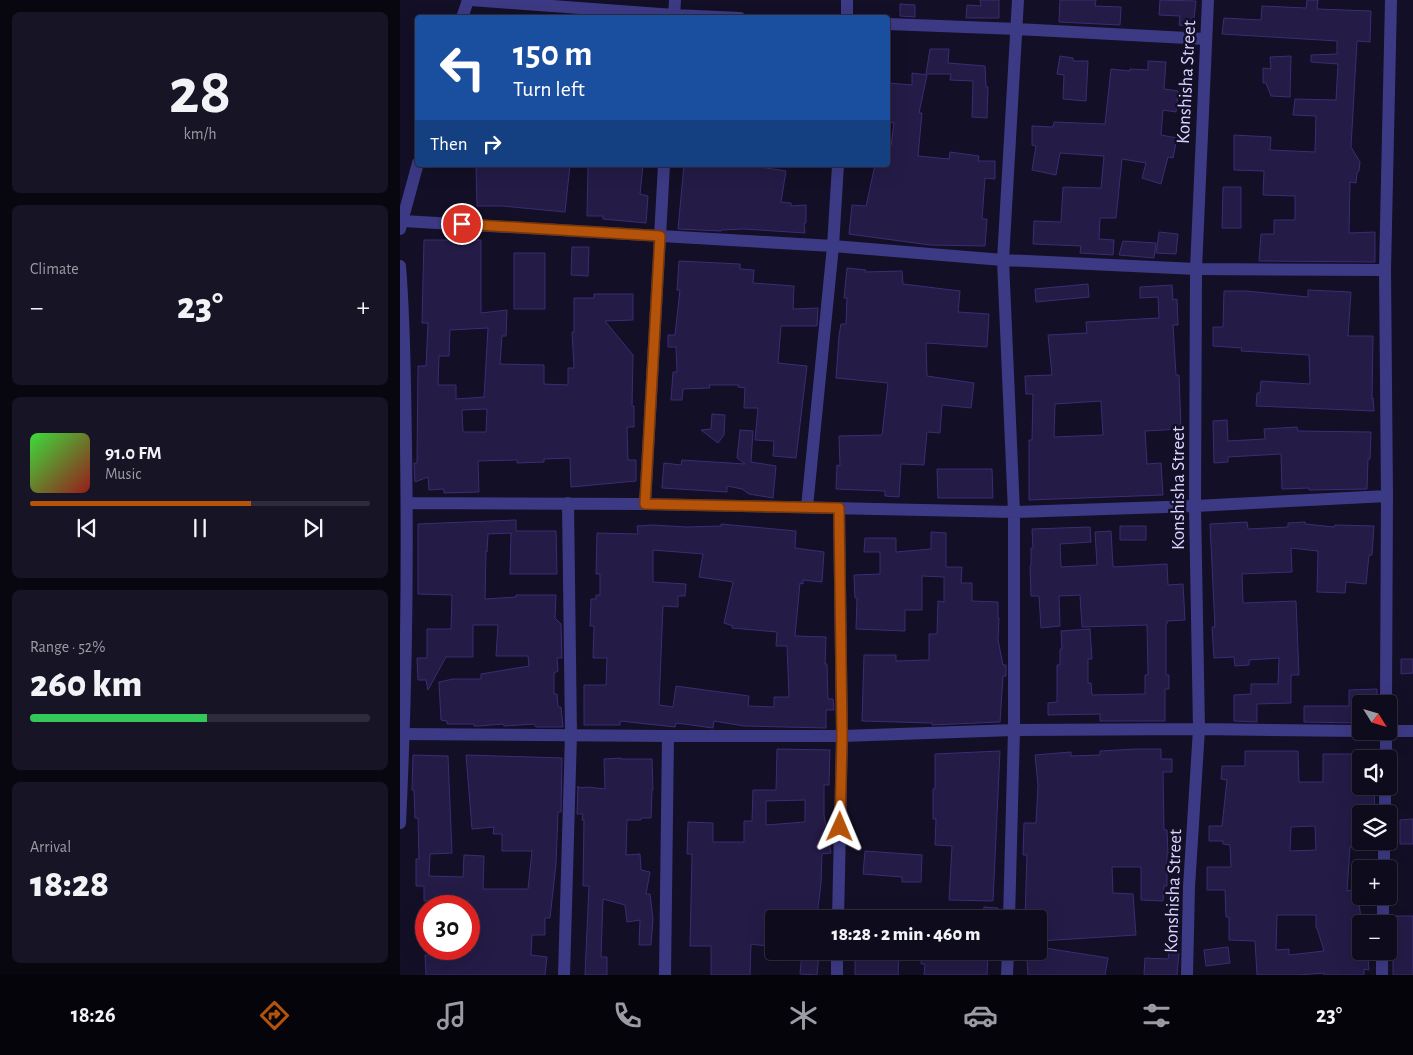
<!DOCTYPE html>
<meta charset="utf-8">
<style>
:root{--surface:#0e0b1c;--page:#171425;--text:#f1f3f6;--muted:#9b9ba3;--line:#2e2b3b;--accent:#b45309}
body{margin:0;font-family:"Alegreya Sans",sans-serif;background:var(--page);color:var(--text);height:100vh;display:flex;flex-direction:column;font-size:19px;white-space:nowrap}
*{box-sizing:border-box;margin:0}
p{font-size:16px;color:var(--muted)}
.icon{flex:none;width:28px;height:28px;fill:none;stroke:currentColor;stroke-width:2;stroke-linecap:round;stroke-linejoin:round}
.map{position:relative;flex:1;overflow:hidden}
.panel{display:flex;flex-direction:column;gap:12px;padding:12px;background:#08060f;width:400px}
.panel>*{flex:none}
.top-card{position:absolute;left:15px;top:15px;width:475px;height:152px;border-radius:5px;box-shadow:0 5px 20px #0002,0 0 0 1px var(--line);background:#1a4fa0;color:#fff;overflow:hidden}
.needle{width:32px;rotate:127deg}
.controls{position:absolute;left:952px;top:695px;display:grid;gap:10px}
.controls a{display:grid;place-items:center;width:45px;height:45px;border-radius:5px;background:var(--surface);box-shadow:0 5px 20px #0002,0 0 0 1px var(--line);font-size:25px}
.speed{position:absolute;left:15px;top:895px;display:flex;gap:10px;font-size:25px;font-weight:700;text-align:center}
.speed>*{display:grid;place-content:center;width:65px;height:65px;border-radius:50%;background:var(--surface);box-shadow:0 5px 20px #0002,0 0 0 1px var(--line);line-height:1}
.speed .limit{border:8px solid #d22;background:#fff;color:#111}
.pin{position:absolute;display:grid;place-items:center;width:42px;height:42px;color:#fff;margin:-21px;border:2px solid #fff;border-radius:50%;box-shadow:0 1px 5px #0007}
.me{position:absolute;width:55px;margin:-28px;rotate:1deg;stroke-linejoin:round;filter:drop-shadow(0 0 4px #0008)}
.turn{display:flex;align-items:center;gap:18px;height:105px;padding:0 15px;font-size:22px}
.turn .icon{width:65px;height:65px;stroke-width:2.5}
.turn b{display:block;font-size:35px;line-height:42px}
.then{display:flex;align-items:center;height:48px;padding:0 15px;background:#0003;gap:10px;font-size:19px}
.big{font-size:38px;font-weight:800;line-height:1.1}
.panel .card{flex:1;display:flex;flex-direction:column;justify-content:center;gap:8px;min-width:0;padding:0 18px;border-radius:8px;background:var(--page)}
.panel .dial{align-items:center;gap:0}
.dial b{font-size:65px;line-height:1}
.song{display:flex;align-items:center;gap:15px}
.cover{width:60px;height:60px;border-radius:8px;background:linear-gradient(135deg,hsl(120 70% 55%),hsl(0 70% 35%))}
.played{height:5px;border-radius:2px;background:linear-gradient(90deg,var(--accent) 65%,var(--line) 65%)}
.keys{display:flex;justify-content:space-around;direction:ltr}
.heat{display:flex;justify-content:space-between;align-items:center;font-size:28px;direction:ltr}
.charge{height:8px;border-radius:4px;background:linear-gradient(90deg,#34c759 52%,var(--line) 0)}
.trip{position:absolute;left:365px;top:910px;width:282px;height:50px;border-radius:5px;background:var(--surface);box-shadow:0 5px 20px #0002,0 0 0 1px var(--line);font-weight:800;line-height:50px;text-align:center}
.dock{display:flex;height:80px;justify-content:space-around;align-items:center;background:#06040b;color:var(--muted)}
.dock .icon{width:35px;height:35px}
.dock .on{color:var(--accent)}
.dock b{font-size:22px;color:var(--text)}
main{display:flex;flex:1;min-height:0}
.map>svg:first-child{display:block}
</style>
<main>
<section class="panel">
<div class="card dial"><b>28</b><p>km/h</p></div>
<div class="card"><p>Climate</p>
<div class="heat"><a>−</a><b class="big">23°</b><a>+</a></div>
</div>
<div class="card">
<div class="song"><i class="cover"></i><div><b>91.0 FM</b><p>Music</p></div></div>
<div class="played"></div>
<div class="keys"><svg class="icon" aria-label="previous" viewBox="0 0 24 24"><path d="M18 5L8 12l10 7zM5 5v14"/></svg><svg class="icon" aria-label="pause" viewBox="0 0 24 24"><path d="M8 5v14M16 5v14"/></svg><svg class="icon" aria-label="next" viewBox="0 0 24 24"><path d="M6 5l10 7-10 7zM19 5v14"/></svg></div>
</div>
<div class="card"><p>Range · 52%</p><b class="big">260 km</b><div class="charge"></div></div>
<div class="card"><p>Arrival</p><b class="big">18:28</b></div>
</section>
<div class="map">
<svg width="1013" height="975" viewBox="0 0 1013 975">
<rect width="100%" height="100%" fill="#130f26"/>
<!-- building -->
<path fill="#241b47" stroke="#3b2d73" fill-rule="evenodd" d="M 580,0 L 599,0 L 599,18 L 566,18 L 567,5 L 581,6 Z
M 660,0 L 696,0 L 695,6 L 721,7 L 720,25 L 659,22 Z
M 760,0 L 796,1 L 793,27 L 779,25 L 780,16 L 759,15 Z
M 907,0 L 918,0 L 917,9 L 971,11 L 970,42 L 957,41 L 951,147 L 960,162 L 959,171 L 957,173 L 956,183 L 950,182 L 949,233 L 975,232 L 975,262 L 859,261 L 861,234 L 874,234 L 874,220 L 895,220 L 895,196 L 863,195 L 864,171 L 834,170 L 834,135 L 871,137 L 870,150 L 915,152 L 916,116 L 893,115 L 895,99 L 936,100 L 938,64 L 911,62 L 911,55 L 937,54 L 937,41 L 822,34 L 824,18 L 861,20 L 862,6 L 906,8 Z
M 500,4 L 515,5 L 515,17 L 500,16 Z
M 530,49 L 549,49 L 548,63 L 585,66 L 586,87 L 588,87 L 587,118 L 572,117 L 573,81 L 550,80 L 551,74 L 526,74 Z
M 660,56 L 673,58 L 673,61 L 688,61 L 686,101 L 663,99 L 664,75 L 657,74 Z
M 891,56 L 890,97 L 871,96 L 866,83 L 863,83 L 863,68 L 871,69 L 870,57 Z
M 748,61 L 766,62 L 764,89 L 778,91 L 776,112 L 763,110 L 761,135 L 777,138 L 773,158 L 768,157 L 761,184 L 742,178 L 746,163 L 722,159 L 716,218 L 700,218 L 699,239 L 714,240 L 713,255 L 680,253 L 681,246 L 633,244 L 634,221 L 661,222 L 663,187 L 701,188 L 704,156 L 660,153 L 656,175 L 632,170 L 636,146 L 632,145 L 632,126 L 653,127 L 654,122 L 705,124 L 711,69 L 730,71 L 730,69 L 748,70 Z
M 512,73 L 527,75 L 519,113 L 522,113 L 518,156 L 549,159 L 550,152 L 579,156 L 578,161 L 595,161 L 595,179 L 585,178 L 582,219 L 587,219 L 585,246 L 530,245 L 449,234 L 452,205 L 466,206 L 475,165 L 488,165 L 488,146 L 491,146 L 494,123 L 488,122 L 488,83 L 512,85 Z
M 93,165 L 170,165 L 165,212 L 102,206 L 77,206 L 76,166 Z
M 188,165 L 243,165 L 240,194 L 248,196 L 246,223 L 203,219 L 203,216 L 187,216 Z
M 284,165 L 347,165 L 386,171 L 381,202 L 391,203 L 391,206 L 406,205 L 406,223 L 404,223 L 405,233 L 344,229 L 321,230 L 321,231 L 278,229 Z
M 823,187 L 841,187 L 841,228 L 822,228 Z
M 759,232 L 778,234 L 776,254 L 756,253 Z
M 24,240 L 81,240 L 81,313 L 107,310 L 106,336 L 102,336 L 100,364 L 144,365 L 144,384 L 168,385 L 168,368 L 174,368 L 172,332 L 174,332 L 174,298 L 194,298 L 194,294 L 233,294 L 233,320 L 205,321 L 233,355 L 232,406 L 234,406 L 234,427 L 227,427 L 228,460 L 236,460 L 236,481 L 171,487 L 170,458 L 144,459 L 144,462 L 117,463 L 117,460 L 78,461 L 79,492 L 44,493 L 44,489 L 29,490 L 28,477 L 15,482 L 14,463 L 17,463 L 18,366 L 26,366 L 28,323 L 22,323 ZM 88,328 L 84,397 L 56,399 L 56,385 L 38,385 L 39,356 L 49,356 L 50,330 ZM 87,409 L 86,432 L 63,432 L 62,410 Z
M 723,241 L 756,243 L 754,258 L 719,255 Z
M 172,247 L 189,247 L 188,276 L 171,275 Z
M 114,253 L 145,253 L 145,309 L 114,309 Z
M 279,261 L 340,264 L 340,269 L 354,270 L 353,283 L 394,286 L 393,309 L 418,308 L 417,326 L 381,326 L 378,363 L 407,366 L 396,458 L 373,456 L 374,441 L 355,440 L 358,408 L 344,408 L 345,388 L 338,387 L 339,385 L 309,385 L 310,388 L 283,389 L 282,400 L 271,400 L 273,372 L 277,372 L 276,347 L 268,347 L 268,335 L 275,335 L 280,290 L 277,290 Z
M 447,268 L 466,270 L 465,272 L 502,271 L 503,284 L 560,291 L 558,312 L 589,314 L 587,347 L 526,343 L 527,376 L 574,383 L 571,408 L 542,405 L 540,433 L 527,432 L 524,465 L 501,464 L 499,497 L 485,496 L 485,491 L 436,489 L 437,465 L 440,466 L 439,436 L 482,435 L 488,383 L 436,378 L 439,336 L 441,324 L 446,324 L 447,298 L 444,298 Z
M 688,284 L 689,297 L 636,302 L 635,289 Z
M 772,285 L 773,300 L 777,299 L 778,325 L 773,325 L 776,375 L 779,375 L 781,429 L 745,431 L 747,464 L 761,463 L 763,495 L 629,500 L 629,440 L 632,440 L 633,394 L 626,394 L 625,376 L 652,375 L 648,335 L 687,333 L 686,322 L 759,318 L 758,297 L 740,298 L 740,287 ZM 701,401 L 703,435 L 654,437 L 655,404 Z
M 908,290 L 951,292 L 948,336 L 973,336 L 972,399 L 973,398 L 974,411 L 856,406 L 857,393 L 860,393 L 861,381 L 910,384 L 909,355 L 841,351 L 842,348 L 813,346 L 813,327 L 823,327 L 824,291 L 846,291 L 908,297 Z
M 312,414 L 325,415 L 324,435 L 318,443 L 301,430 L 311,429 Z
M 827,420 L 828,441 L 865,439 L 864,429 L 897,427 L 898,431 L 971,432 L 970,459 L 968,459 L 967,489 L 909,490 L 909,488 L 882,489 L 881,454 L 828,457 L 828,462 L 814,463 L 813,421 Z
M 340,430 L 353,431 L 351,462 L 376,466 L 373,498 L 349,494 L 342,489 L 327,486 L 327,492 L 262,488 L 264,463 L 281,465 L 282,460 L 345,464 L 337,458 Z
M 537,469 L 592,469 L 593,498 L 538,498 Z
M 116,520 L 116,531 L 156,531 L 157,574 L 110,574 L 111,533 L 88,534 L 87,552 L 86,551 L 85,599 L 116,597 L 116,595 L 156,595 L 155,618 L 161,624 L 162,658 L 157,658 L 158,671 L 154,673 L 154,694 L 157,694 L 158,707 L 161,707 L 163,727 L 136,727 L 134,724 L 104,726 L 103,724 L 79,726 L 74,726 L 74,724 L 47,724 L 47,721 L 41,720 L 39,682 L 53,679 L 81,679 L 81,674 L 129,666 L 128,656 L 96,656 L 98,625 L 73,625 L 73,657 L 46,657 L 28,690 L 26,680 L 18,680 L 17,658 L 27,658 L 27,629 L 51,629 L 52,595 L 18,594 L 18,524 Z
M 847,522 L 848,529 L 888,527 L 888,523 L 905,522 L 905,524 L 934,527 L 935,525 L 974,526 L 972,555 L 969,555 L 966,584 L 946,582 L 945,593 L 917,592 L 918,551 L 891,548 L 892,572 L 842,574 L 843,603 L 896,601 L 899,675 L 891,675 L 891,703 L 857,704 L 857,722 L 834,721 L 834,695 L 851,694 L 851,684 L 878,684 L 879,658 L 849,660 L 849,665 L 835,666 L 834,657 L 814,658 L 812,627 L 815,627 L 810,524 Z
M 321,524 L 396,531 L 395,548 L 424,552 L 422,582 L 403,580 L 403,584 L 400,583 L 395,636 L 426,637 L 425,664 L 427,664 L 428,699 L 433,699 L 434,710 L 426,710 L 426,728 L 344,726 L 314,721 L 313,728 L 276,723 L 275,727 L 220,721 L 220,725 L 184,725 L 184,685 L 206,685 L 207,658 L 193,658 L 194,626 L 190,626 L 191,599 L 196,599 L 196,595 L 200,595 L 200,574 L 196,574 L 197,533 L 238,534 L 237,526 L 253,525 L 287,527 L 321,526 ZM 253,550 L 303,554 L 299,577 L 333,582 L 324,623 L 333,626 L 332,628 L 377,632 L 376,646 L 387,646 L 389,697 L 374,697 L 374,707 L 348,706 L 349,696 L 276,686 L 273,707 L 259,705 L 263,606 L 278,607 L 278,596 L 285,596 L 286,584 L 253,582 Z
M 720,526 L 746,526 L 746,540 L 720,540 Z
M 690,527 L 691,542 L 660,544 L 661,567 L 697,565 L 695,532 L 711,531 L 713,567 L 767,564 L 768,585 L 783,584 L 785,620 L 767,621 L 767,624 L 766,624 L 766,675 L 769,675 L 769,689 L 765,689 L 765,721 L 700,721 L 700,714 L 648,715 L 648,703 L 657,702 L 657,665 L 660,665 L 660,649 L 662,649 L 661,631 L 690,629 L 692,659 L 688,659 L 688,683 L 691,683 L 692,695 L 745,694 L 745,675 L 748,675 L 747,625 L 682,627 L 680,595 L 659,596 L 660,626 L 641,628 L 639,596 L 631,596 L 630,566 L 631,565 L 631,548 L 633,548 L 632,529 Z
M 531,532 L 546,533 L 546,567 L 562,567 L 561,583 L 572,583 L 572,601 L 598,602 L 598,618 L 599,618 L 598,640 L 603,665 L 606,665 L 606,676 L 603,676 L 600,722 L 532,725 L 532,723 L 462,721 L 464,655 L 496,655 L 496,661 L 529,660 L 529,634 L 537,634 L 538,601 L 544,602 L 544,577 L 522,576 L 522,610 L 505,610 L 505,631 L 456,629 L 457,598 L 455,598 L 454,575 L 480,574 L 480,552 L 464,552 L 465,538 L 496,538 L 496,552 L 531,549 Z
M 1001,659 L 1013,659 L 1013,673 L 1001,674 Z
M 977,689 L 977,704 L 961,704 L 961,723 L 904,722 L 904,706 L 949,706 L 949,690 Z
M 377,749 L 430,750 L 429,785 L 424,785 L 424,815 L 431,853 L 422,854 L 421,883 L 417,916 L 374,912 L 374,947 L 351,944 L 350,975 L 311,975 L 311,946 L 290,946 L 292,854 L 287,854 L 288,822 L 313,823 L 313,842 L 344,842 L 344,821 L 352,821 L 353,790 L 376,790 ZM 405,800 L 405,822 L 366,825 L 366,801 Z
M 736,749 L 761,749 L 761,759 L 772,759 L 772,772 L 763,772 L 764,830 L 767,830 L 768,854 L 767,854 L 767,886 L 764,886 L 763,901 L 741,900 L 741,867 L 712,867 L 713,893 L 733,894 L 736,935 L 639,941 L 639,919 L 625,918 L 627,855 L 623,855 L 624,823 L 636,823 L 638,785 L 635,755 L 671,752 L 671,756 L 700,755 L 700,751 Z
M 600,751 L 593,901 L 549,900 L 552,846 L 535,845 L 536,819 L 533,819 L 533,789 L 535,789 L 535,754 Z
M 845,751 L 898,751 L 899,782 L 923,782 L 923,754 L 961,754 L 961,786 L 974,786 L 975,814 L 961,814 L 961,847 L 950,847 L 947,891 L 957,889 L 961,918 L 961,952 L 964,952 L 964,957 L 968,957 L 969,970 L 964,969 L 964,975 L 924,975 L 924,973 L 899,975 L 857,975 L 855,941 L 829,940 L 829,917 L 826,917 L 825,890 L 807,890 L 807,867 L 831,867 L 830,845 L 823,844 L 823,841 L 809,841 L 809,826 L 822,826 L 827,780 L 821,779 L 822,766 L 845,766 ZM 915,826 L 916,850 L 890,851 L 891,827 ZM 877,915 L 916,915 L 916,928 L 917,928 L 924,951 L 889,955 L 889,949 L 876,950 Z
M 13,755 L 48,756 L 52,853 L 30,854 L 29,876 L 63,877 L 64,855 L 84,856 L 83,889 L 128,889 L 132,851 L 102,851 L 102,834 L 93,834 L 94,827 L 72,829 L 66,755 L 162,758 L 161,812 L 158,812 L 156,864 L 150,918 L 145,918 L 145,935 L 132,935 L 131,955 L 147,957 L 145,975 L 26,975 L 25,955 L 56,953 L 56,949 L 69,949 L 69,901 L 24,901 L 24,886 L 16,886 L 16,859 L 19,859 L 18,818 L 15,818 L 14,790 L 12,790 Z
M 221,758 L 221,759 L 252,759 L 253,790 L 252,790 L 251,818 L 241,818 L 241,820 L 227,820 L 226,855 L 240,854 L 241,870 L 250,872 L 246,894 L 250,894 L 253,919 L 251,945 L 239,945 L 240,920 L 227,922 L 225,905 L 203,899 L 201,957 L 207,957 L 207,975 L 185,975 L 189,886 L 183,886 L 184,820 L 182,820 L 183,814 L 177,814 L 178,786 L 178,788 L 188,787 L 205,789 L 204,759 Z
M 1013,819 L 1013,844 L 1000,844 L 1000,820 Z
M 465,851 L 522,855 L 521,882 L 502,882 L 502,877 L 463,874 Z
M 584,907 L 598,908 L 598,919 L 583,919 Z
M 996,916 L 1013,916 L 1013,975 L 993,975 L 993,950 L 996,950 Z
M 639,947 L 708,958 L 705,975 L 628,975 L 627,959 L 639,958 Z
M 828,947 L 830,963 L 806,966 L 804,950 Z
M 522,951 L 550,951 L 550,954 L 588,956 L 587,975 L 524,975 L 525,964 L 521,964 Z
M 769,951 L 779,953 L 777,975 L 744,975 L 745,958 L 768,959 Z
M 402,952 L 419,954 L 417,975 L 400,974 Z
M 455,954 L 499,955 L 498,975 L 455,975 Z"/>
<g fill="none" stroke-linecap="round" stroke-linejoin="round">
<!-- minor -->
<path stroke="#3d3a85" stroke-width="12" d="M 71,0 L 274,15 L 340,18
M 62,18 L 68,0
M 274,18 L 275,0
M 447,18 L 447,0
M 488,24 L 617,29 L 806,39
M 3,221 L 433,246 L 603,260 L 796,269 L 985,270
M 0,229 L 18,163
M 0,266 C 5,326 5,387 6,448 C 8,573 6,698 0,823
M 7,503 L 245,504 L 614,512 L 795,506 L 987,496
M 245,504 L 264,165
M 407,507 L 433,246 L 438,165
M 986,704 L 987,496 L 985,270 L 991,0
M 986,759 L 986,731
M 985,814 L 985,786
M 984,869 L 984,841
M 438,919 L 442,736 L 439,508
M 609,919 L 614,730 L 614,512 L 603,260 L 618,0
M 983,924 L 983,896
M 164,975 L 171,734 L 168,503
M 265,975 L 268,736
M 437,975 L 437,951
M 607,975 L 608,951
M 982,975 L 982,951"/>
<!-- tertiary -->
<path stroke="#3d3a85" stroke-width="12" d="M 969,731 L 1013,731
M 0,734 L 268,736 L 442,736 L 614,730 L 799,729 L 961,731
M 787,975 L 789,887 L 799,729 L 795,506 L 796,269 L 808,0"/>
</g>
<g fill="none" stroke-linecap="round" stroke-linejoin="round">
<defs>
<path id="route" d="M 62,224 L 260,236 L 245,504 L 439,508 L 442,736 L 440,827"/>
</defs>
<!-- route casing -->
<use href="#route" stroke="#753606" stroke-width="12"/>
<!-- route -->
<use href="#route" stroke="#b45309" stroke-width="9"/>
</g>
<g text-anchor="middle" stroke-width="5" stroke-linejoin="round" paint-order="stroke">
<!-- street labels -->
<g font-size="19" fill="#d9d4ff" stroke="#130f26">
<text transform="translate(785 82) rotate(-87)" y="7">Konshisha Street</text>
<text transform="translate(777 488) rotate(-90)" y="7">Konshisha Street</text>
<text transform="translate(772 891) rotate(-88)" y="7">Konshisha Street</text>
</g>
</g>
</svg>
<div class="controls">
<a><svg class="needle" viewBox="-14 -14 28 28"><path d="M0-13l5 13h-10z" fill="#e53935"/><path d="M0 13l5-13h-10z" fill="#9b9ba3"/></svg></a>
<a><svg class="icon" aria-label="sound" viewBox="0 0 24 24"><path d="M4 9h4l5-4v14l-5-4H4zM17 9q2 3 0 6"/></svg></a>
<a><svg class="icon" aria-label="layers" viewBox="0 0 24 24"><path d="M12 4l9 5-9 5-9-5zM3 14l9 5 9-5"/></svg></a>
<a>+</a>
<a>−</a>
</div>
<div class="speed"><div class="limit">30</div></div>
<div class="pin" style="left:62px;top:224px;background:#d93025"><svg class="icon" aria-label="arrive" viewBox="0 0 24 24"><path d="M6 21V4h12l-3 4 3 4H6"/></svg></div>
<svg class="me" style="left:440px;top:827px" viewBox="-20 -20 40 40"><path d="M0-17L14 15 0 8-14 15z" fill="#b45309" stroke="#fff" stroke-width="4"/></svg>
<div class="trip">18:28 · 2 min · 460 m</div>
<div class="top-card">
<div class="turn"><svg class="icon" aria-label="left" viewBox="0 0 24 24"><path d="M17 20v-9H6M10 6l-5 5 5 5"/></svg><div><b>150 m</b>Turn left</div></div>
<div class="then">Then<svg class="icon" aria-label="right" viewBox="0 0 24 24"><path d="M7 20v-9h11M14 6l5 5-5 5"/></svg></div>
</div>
</div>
</main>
<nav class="dock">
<b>18:26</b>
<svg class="icon on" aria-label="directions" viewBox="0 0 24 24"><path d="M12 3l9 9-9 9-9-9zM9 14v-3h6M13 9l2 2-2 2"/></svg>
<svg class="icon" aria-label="music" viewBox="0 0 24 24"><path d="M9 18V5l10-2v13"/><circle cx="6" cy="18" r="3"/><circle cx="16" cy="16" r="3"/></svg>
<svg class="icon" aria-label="phone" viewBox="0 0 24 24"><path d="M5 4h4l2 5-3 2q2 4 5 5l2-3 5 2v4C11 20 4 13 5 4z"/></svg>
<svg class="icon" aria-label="climate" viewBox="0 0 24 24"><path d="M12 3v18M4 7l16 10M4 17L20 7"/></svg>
<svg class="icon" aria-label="car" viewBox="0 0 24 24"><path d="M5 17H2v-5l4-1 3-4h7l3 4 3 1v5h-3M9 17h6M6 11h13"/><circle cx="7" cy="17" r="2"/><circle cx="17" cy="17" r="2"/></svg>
<svg class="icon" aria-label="filters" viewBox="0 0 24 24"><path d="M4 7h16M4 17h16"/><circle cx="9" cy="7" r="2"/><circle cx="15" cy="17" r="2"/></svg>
<b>23°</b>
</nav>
